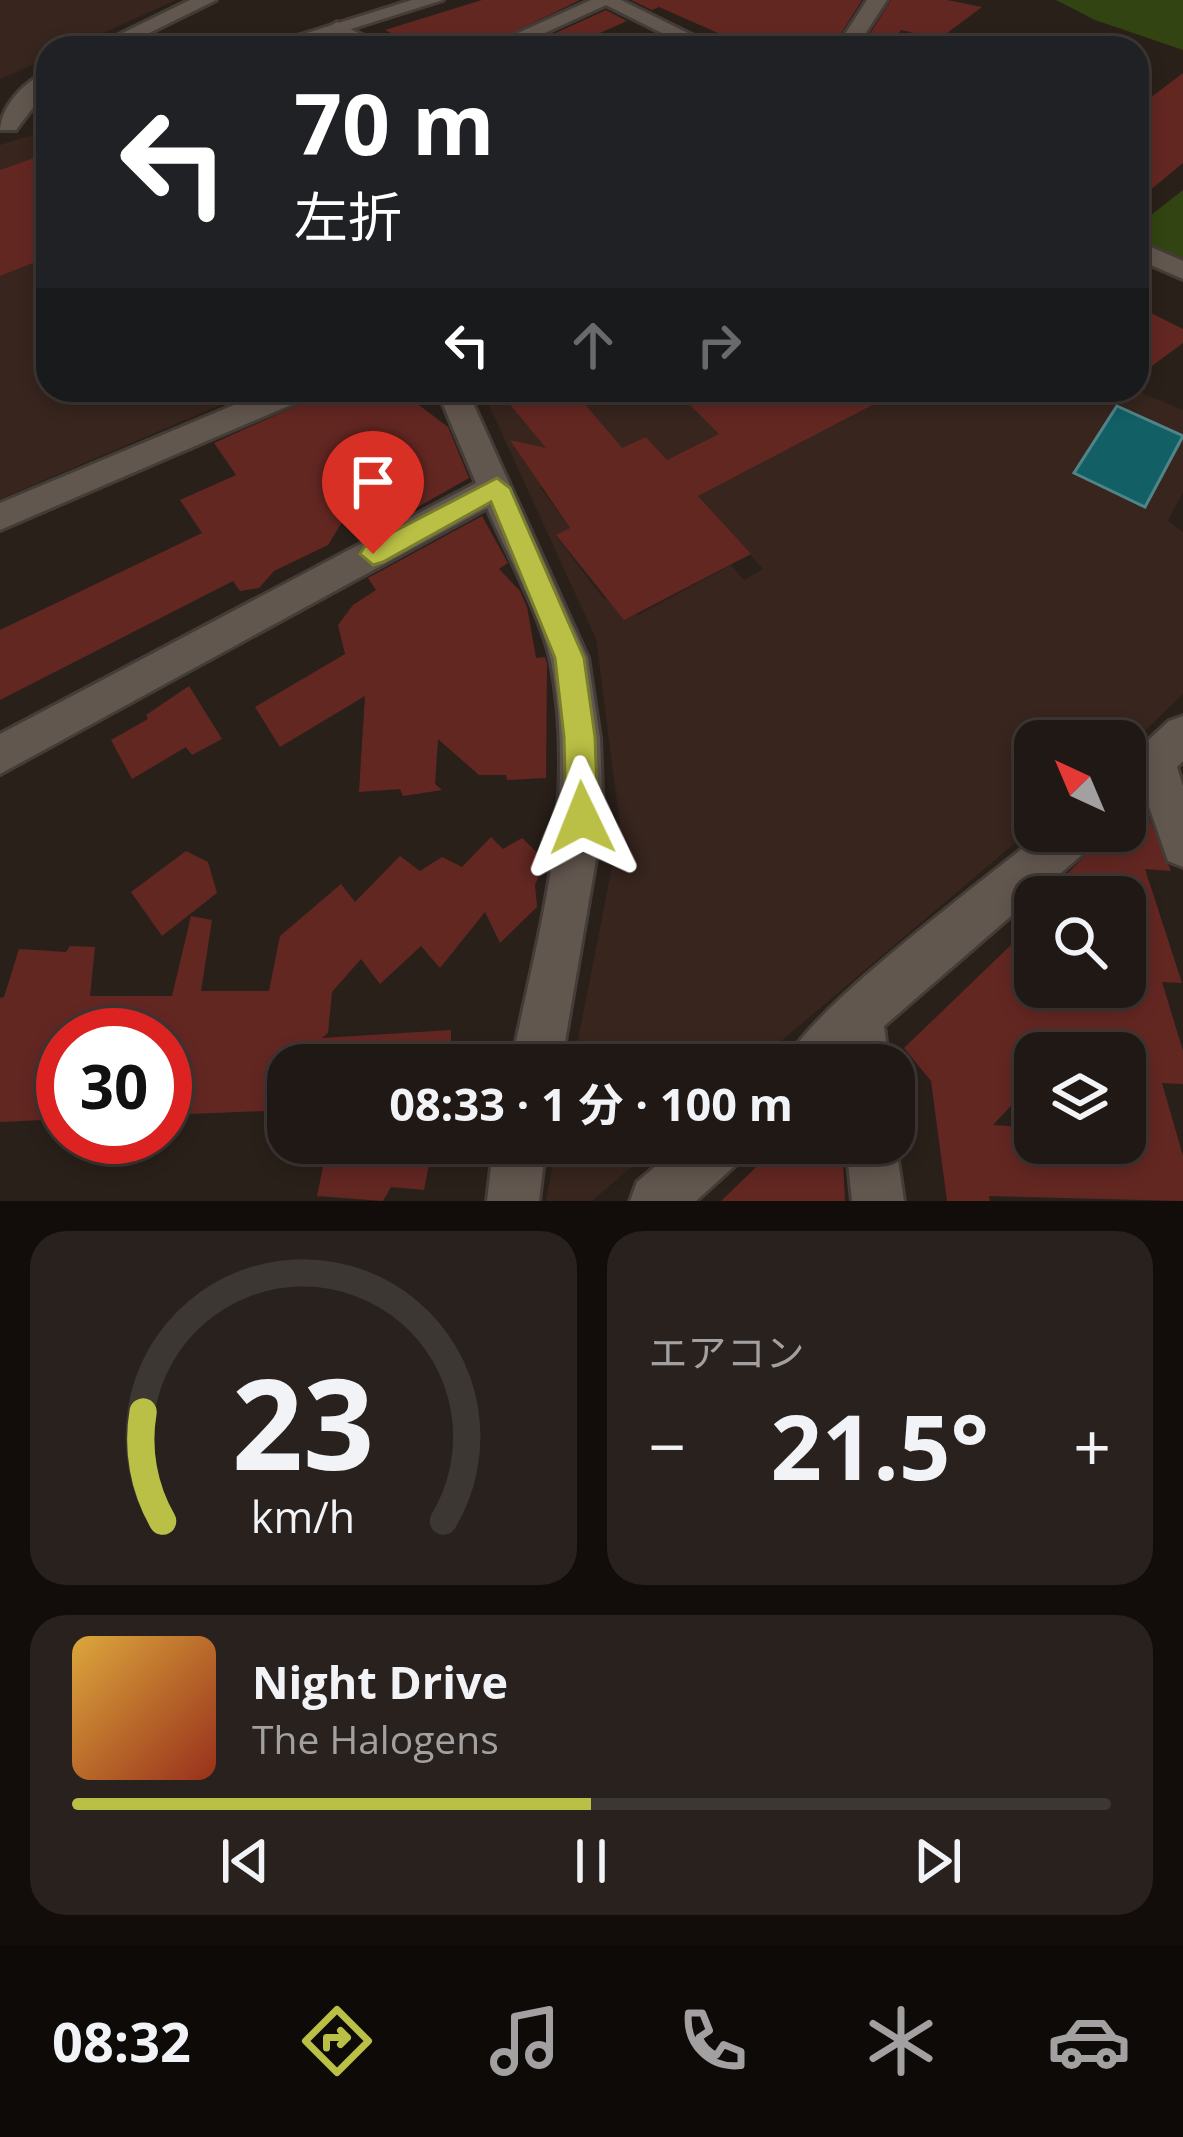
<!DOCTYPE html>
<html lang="ja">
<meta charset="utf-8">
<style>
:root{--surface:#201814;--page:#28211d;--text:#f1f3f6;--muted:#a2a0a0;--line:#3d3734;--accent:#bac045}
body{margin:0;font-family:"Open Sans","Noto Sans JP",sans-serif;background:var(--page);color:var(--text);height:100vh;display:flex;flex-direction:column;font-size:45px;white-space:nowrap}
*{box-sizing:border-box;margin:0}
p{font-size:39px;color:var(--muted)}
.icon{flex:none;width:66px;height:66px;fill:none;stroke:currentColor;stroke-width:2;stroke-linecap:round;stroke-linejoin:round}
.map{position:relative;height:1201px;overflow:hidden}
.drawer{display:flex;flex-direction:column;gap:30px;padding:30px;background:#120d0b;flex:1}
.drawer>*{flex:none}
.guide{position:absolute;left:36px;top:36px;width:1113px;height:366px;border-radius:36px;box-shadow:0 6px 18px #0003,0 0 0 3px var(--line);background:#202124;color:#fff;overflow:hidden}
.needle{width:78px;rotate:316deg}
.buttons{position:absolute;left:1014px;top:720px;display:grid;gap:24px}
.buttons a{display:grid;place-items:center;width:132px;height:132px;border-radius:24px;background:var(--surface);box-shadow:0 6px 18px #0003,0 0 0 3px var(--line);font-size:60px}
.speed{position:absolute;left:36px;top:1008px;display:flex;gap:24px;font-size:60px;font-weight:700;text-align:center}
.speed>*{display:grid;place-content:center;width:156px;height:156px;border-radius:50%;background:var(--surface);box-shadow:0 6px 18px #0003,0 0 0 3px var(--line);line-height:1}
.speed .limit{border:18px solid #d22;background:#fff;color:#111}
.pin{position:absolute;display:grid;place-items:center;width:102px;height:102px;color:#fff;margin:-123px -51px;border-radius:50% 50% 50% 0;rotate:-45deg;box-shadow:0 0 12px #0007}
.pin .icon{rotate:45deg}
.me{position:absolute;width:132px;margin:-66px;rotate:358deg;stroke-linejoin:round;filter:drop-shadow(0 0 9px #0008)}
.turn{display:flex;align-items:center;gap:42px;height:252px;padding:0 60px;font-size:54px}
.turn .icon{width:156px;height:156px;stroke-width:2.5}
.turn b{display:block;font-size:84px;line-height:102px}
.lanes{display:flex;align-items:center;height:114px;padding:0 60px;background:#0003;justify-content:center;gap:60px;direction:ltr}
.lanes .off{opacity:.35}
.big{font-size:90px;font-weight:700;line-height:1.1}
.drawer .tile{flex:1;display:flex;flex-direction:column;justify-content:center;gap:18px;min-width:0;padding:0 42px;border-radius:36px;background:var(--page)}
.drawer .dial{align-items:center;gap:0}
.dial svg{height:312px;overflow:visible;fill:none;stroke:var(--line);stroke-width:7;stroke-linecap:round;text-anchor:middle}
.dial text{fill:var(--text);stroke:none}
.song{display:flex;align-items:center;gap:36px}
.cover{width:144px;height:144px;border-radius:18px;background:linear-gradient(135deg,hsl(40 70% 55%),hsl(10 70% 35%))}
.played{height:12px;border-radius:6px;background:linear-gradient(90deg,var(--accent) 50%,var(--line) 50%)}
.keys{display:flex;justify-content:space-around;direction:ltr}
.heat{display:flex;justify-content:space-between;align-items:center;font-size:66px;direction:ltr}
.drawer .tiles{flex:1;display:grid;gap:30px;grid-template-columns:1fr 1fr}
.tile:last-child{grid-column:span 2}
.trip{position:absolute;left:267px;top:1044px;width:648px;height:120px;border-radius:36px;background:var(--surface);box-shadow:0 6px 18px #0003,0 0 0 3px var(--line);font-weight:700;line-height:120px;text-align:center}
.menu{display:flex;height:192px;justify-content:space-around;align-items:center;background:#0d0a08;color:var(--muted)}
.menu .icon{width:84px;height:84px}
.menu .selected{color:var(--accent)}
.menu b{font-size:54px;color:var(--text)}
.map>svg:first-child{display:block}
</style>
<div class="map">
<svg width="1183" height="1201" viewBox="0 0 1183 1201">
<rect width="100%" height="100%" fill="#2a201a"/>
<!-- education -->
<path fill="#37251e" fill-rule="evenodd" d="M 0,0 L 176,0 L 70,48 L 48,48 L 48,58 L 0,79 Z
M 48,130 L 48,390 L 256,390 L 0,499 L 0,145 Z
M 482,390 L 498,390 L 523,419 L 587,390 L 709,390 L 719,434 L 901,390 L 1073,390 L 1092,399 L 1097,394 L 1090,390 L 1135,390 L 1183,410 L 1183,436 L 1117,406 L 1145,506 L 1183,438 L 1183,492 L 1168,521 L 1183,532 L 1183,694 L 1125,750 L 1125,741 L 1035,741 L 1035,826 L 753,1065 L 573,1065 L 620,826 L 596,639 ZM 646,437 L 763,569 L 744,580 L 731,565 L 638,615 L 603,598 L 556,536 L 570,528 L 540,487 Z
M 557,1143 L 660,1143 L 592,1201 L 546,1201 Z"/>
<!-- green -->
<path fill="#324411" d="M 1056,0 L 1183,0 L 1183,50 L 1095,20 Z
M 1183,190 L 1183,271 L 1137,249 L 1137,226 Z"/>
<!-- water -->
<path fill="#125f66" stroke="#508488" stroke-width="3" d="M 1117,406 L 1183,436 L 1145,507 L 1074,473 Z"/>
<!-- building -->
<path fill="#632722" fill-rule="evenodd" d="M 482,0 L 580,0 L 481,48 L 420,48 L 385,30 Z
M 631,0 L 862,0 L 832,48 L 752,48 L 659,7 L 652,10 Z
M 891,0 L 947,0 L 982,7 L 939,39 L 901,30 L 888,48 L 861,48 Z
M 606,10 L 627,21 L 566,48 L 523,48 Z
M 1183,73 L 1183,163 L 1137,201 L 1137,108 Z
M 48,153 L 48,257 L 0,276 L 0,170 Z
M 1137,306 L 1183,329 L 1183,343 L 1137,377 Z
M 331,390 L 399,390 L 448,427 L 469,478 L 395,520 L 390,499 L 349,511 L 328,545 L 274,571 L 259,588 L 240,591 L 233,581 L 0,700 L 0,630 L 202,533 L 180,500 L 236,475 L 214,443 Z
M 498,390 L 573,390 L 622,448 L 646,437 L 667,460 L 719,434 L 675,390 L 723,390 L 733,400 L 753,390 L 767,390 L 781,403 L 808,390 L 901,390 L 698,496 L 751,554 L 624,620 L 556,535 L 570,528 L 510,440 L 546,448 Z
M 482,516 L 508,563 L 499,569 L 520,591 L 527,607 L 536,658 L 545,657 L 547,663 L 546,778 L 507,780 L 506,775 L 479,775 L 438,739 L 435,784 L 442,790 L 403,796 L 400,789 L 359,792 L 365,696 L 280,747 L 255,707 L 345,654 L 338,625 L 353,605 L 376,590 L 368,578 Z
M 189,686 L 222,739 L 192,755 L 186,747 L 132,779 L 111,740 L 148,719 L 146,715 Z
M 1139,807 L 1145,808 L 1171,871 L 1145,869 L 1182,983 L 1162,982 L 1183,1051 L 1183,1084 L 1162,1083 L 1183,1156 L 1183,1201 L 989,1196 L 990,1201 L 947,1201 L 931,1081 L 904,1048 L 1035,922 L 1035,1001 L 1125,1003 L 1125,897 L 1044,897 L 1110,831 L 1125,831 L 1125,817 ZM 1035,1053 L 1125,1053 L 1125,1143 L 1035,1143 L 1035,1128 L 993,1125 L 1035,1080 Z
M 491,837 L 503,849 L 522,838 L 545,860 L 535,885 L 537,907 L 500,943 L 485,912 L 440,968 L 421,946 L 380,984 L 361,959 L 332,992 L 328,1033 L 322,1038 L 451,1030 L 451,1065 L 288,1065 L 288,1110 L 165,1115 L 165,1035 L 63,1035 L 63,1119 L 0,1122 L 0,998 L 4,997 L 19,949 L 66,952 L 70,946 L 95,947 L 90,996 L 172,996 L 191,916 L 212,920 L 201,991 L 269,991 L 280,936 L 341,884 L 355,902 L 400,856 L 420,871 L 442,857 L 462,867 Z
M 186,851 L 208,862 L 217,893 L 162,936 L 131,892 Z
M 328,1143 L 433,1143 L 424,1190 L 391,1187 L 383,1201 L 317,1196 Z
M 781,1143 L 842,1143 L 845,1201 L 721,1201 Z"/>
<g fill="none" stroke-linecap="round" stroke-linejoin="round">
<defs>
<path id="street" d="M 591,0 L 617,0 L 512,48 L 485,48 Z
M 867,0 L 887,0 L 856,48 L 836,48 Z
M 337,22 L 379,44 L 382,48 L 357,48 L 330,32 L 327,28 Z
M 270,390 L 313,390 L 309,397 L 0,530 L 0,503 Z
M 437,390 L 467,390 L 588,658 L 600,738 L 603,818 L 561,1065 L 511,1065 C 539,929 578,802 551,662 C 542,618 506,552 487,508 L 0,774 L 0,734 L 476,483 Z
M 1183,716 L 1183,761 L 1177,767 L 1183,786 L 1183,867 L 1168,861 L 1146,798 L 1125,810 L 1125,762 L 1169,721 Z
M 1044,831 L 1098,831 L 1092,846 L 884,1026 L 889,1065 L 784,1065 C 807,1010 989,877 1044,831 Z
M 894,1134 L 904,1201 L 852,1201 L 846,1143 L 894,1143 Z
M 494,1143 L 546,1143 L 539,1201 L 487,1201 Z
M 683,1143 L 748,1143 L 740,1161 L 696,1201 L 630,1201 L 637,1182 Z"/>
<path id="secondary" d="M 190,0 L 216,0 L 119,48 L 92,48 Z
M 412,0 L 443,0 L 291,48 L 259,48 Z
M 596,0 L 621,0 L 718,48 L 692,48 Z
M 48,72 L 48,88 L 16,130 L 0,130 C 2,105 25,80 48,72 Z
M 1137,241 L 1183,261 L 1183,279 L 1137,259 Z"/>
</defs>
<!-- street casing -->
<use href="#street" stroke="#443c37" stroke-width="6"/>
<!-- secondary casing -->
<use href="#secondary" stroke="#443c37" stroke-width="6"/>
<!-- street -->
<use href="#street" fill="#62574f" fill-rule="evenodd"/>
<!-- secondary -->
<use href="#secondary" fill="#62574f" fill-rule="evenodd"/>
</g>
<!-- route -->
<path fill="#bac045" stroke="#797d2d" stroke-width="3" d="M 497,478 L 510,488 L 584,658 L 595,737 L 598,818 L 593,829 L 582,833 L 570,829 L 566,818 L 564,737 L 555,658 L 491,502 L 383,562 L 373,565 L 360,554 L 364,547 Z"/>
</svg>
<div class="buttons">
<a><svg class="needle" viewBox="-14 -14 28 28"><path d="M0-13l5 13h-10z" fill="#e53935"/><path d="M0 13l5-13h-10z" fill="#a2a0a0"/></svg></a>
<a><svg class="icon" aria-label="search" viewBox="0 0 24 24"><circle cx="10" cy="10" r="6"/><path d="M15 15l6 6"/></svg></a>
<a><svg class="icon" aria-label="layers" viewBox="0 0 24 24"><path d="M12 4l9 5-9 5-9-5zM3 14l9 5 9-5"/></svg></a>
</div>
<div class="speed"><div class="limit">30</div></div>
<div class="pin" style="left:373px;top:554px;background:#d93025"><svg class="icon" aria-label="arrive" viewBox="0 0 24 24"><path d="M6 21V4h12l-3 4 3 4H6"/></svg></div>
<svg class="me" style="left:582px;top:818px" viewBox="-20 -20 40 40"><path d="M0-17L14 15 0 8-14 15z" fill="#bac045" stroke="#fff" stroke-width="4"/></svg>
<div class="trip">08:33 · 1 分 · 100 m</div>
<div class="guide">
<div class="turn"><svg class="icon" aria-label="left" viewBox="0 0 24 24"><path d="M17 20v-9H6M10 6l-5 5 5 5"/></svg><div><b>70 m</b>左折</div></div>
<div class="lanes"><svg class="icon" aria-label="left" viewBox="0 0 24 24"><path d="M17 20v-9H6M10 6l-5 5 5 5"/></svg><svg class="icon off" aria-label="ahead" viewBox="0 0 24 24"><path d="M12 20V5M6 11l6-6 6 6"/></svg><svg class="icon off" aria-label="right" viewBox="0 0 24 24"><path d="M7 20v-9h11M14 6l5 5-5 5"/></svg></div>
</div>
</div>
<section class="drawer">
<div class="tiles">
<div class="tile dial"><svg viewBox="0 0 100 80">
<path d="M14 69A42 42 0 1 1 86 69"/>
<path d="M14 69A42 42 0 0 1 9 41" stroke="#bac045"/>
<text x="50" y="56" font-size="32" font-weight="700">23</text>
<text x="50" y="72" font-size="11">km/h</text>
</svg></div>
<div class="tile"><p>エアコン</p>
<div class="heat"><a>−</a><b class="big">21.5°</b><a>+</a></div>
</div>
<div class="tile">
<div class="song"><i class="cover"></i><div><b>Night Drive</b><p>The Halogens</p></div></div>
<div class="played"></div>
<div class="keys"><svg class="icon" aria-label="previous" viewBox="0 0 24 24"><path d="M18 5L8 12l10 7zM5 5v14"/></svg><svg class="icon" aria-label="pause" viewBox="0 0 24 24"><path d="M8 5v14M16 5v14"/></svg><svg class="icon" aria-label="next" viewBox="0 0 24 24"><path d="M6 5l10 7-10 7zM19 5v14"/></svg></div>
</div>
</div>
</section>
<nav class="menu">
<b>08:32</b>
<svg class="icon selected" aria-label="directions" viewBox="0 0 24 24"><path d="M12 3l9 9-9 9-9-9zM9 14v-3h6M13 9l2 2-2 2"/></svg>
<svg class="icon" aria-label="music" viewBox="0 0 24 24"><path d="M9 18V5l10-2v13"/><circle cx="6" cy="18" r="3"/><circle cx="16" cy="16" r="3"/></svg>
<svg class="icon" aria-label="phone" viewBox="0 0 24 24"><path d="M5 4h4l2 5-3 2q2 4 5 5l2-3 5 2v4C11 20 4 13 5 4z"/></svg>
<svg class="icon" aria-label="climate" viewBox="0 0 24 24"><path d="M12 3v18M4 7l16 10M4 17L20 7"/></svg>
<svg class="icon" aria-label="car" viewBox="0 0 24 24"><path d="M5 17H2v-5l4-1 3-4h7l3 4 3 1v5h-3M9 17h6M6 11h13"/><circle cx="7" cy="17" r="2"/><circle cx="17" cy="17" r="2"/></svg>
</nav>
